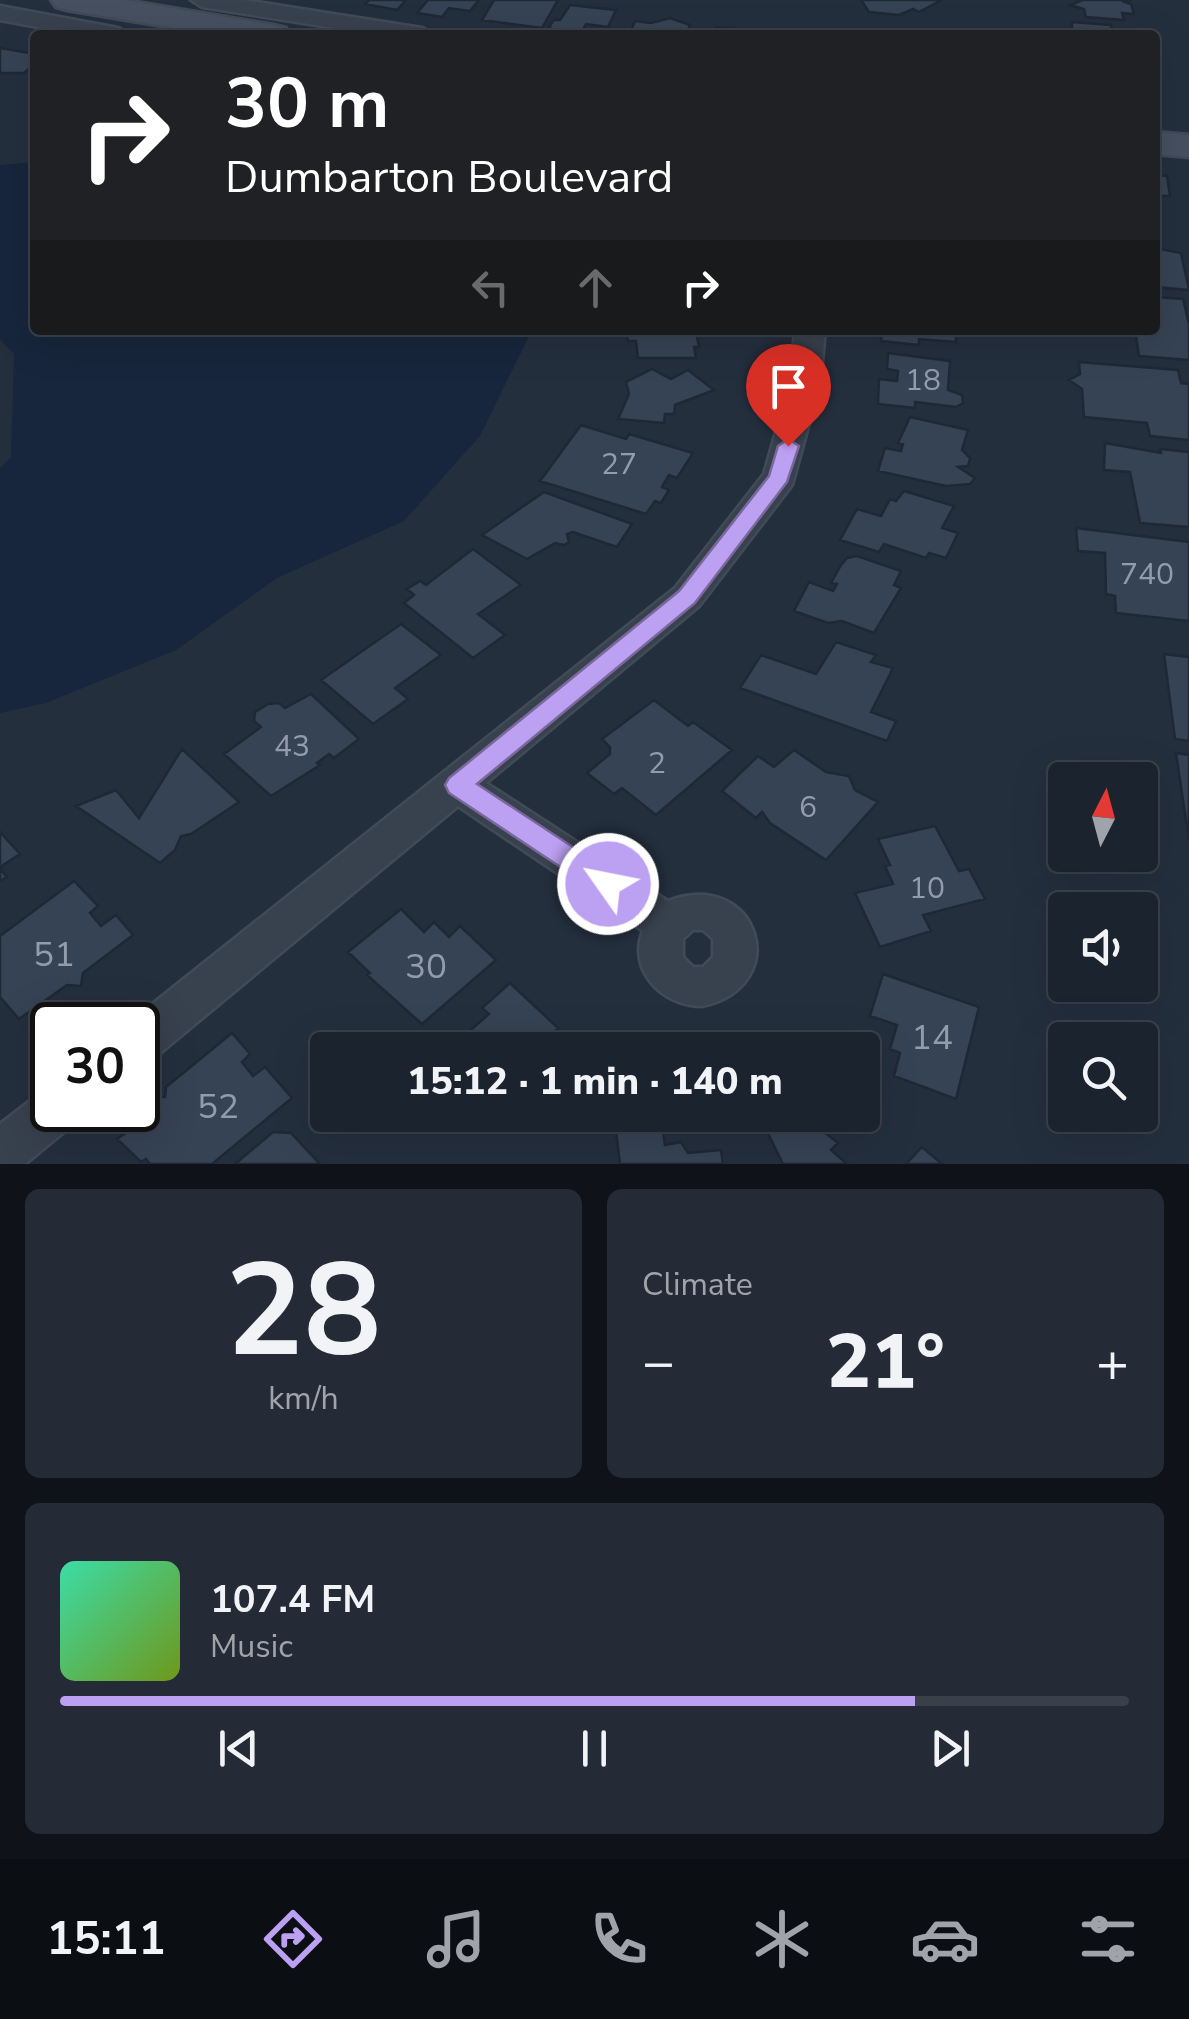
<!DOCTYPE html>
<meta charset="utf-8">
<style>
:root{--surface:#1b232e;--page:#242b36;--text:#f1f3f6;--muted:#a0a4aa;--line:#39404a;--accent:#bca0f2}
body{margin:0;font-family:"Nunito Sans",sans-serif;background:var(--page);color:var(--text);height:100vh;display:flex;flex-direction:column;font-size:38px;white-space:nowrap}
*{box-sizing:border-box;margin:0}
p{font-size:32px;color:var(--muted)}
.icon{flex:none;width:55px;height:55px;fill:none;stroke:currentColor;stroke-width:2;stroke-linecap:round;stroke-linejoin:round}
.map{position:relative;height:1164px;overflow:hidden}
.details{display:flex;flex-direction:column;gap:25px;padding:25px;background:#0f1319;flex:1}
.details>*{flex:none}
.top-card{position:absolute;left:30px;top:30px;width:1130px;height:305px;border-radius:10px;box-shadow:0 10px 40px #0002,0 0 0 2px var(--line);background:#202124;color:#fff;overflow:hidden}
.needle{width:65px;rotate:6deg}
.tools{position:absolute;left:1048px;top:762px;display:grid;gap:20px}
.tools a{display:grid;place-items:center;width:110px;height:110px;border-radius:10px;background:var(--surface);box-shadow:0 10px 40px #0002,0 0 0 2px var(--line);font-size:50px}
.speed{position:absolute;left:30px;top:1002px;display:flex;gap:20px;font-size:50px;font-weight:700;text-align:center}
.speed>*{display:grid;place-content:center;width:130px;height:130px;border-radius:50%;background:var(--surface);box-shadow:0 10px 40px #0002,0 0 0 2px var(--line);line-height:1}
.speed .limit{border:5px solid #111;border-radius:15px;background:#fff;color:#111}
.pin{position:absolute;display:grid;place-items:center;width:85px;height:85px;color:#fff;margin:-102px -42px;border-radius:50% 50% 50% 0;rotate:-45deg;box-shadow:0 0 10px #0007}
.pin .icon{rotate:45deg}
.me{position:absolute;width:110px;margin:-55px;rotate:303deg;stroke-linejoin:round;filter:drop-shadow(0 0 8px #0008)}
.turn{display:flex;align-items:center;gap:35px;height:210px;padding:0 30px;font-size:45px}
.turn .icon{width:130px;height:130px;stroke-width:2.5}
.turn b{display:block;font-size:70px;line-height:85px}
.lanes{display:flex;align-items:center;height:95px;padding:0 30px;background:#0003;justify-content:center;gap:50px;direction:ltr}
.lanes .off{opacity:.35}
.big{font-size:75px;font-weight:800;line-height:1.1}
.details .card{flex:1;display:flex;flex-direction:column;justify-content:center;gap:15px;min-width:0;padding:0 35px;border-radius:15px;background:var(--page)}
.details .dial{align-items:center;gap:0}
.dial b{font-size:130px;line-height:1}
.song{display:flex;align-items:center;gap:30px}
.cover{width:120px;height:120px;border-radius:15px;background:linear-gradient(135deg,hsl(160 70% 55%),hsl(80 70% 35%))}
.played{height:10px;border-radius:5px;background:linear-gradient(90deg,var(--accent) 80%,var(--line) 80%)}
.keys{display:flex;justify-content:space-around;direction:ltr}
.heat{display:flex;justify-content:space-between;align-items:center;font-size:55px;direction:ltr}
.details .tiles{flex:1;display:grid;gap:25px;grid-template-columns:1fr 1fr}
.card:last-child{grid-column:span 2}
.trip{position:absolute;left:310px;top:1032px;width:570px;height:100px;border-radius:10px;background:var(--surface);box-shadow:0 10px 40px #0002,0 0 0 2px var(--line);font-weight:800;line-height:100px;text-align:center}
.tabs{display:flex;height:160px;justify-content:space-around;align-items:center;background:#0b0e12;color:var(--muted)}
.tabs .icon{width:70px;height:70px}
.tabs .active{color:var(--accent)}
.tabs b{font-size:45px;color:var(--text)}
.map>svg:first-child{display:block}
</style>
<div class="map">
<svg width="1189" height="1164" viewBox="0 0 1189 1164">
<rect width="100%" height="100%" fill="#242f3e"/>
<!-- water -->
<path fill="#17263c" d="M 35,162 L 35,330 L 532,330 L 480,436 L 404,521 L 277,578 L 176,650 L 46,703 L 0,713 L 0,468 L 11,457 L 14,354 L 0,339 L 0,165 Z"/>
<!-- building -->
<path fill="#364354" stroke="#1f2835" stroke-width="2.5" d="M 369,0 L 406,0 L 397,10 L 365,4 Z
M 428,0 L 479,0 L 470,11 L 449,8 L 442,17 L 417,13 Z
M 494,0 L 558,0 L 542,28 L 482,20 Z
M 861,0 L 942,0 L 919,12 L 913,9 L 899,15 L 869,12 Z
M 1132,0 L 1122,1 L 1131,4 L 1134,14 L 1122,13 L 1124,20 L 1086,17 L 1084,9 L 1070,5 L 1083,0 Z
M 570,5 L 616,10 L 608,27 L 586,24 L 581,33 L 554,31 L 549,27 L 554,20 L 560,20 Z
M 670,18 L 690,25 L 687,32 L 692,35 L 629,35 L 635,21 L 651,23 Z
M 1072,22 L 1111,25 L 1113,34 L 1126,35 L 1072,35 Z
M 716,27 L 748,30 L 771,33 L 708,35 Z
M 0,48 L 35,54 L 35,64 L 24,73 L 0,73 Z
M 1155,175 L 1167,176 L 1170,196 L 1155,196 Z
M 1155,248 L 1181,253 L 1189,290 L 1155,287 Z
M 1155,297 L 1183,299 L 1189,324 L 1189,360 L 1139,356 L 1135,330 L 1155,330 Z
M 626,330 L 691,330 L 696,332 L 699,347 L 694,347 L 696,358 L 638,358 L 636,341 L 628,341 Z
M 882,330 L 969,330 L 969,333 L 956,332 L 956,342 L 919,339 L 919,345 L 881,341 Z
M 888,353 L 950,361 L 948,390 L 962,395 L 963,403 L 956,407 L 915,402 L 915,408 L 878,404 L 879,379 L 897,381 L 898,371 L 887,369 Z
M 1079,362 L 1178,370 L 1181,383 L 1189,384 L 1189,440 L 1150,436 L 1147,423 L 1084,417 L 1082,389 L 1069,380 L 1080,374 Z
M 652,369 L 671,379 L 688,370 L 714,390 L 675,405 L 674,414 L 665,414 L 664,423 L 618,419 L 629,394 L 626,382 Z
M 910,417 L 968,430 L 962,450 L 970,458 L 968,466 L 958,467 L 975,478 L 970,484 L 946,486 L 878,471 L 885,448 L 901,451 L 903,444 L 898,443 Z
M 581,425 L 626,439 L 629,434 L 693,453 L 677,478 L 669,475 L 662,487 L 669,490 L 661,503 L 655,501 L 646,514 L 540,481 Z
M 1105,443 L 1161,453 L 1160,449 L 1189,452 L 1189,527 L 1140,523 L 1130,472 L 1104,470 Z
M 904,491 L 954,506 L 942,528 L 958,533 L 946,558 L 929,553 L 926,558 L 884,544 L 879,552 L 840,540 L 857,509 L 881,516 L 890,499 L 896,501 Z
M 544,492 L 632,524 L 617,547 L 573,532 L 567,534 L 569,542 L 564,545 L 555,543 L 527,559 L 482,535 Z
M 1076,528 L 1189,542 L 1189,621 L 1116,613 L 1115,596 L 1106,594 L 1105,553 L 1078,551 Z
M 473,549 L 521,585 L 478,614 L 505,635 L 473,658 L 404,603 L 414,595 L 407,589 L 420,581 L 426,585 Z
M 857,556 L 901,571 L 894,585 L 901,588 L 874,633 L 842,621 L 828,623 L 794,611 L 809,582 L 833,591 L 837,584 L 831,583 L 841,565 L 847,558 Z
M 401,624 L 441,655 L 395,688 L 408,699 L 373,724 L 321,680 Z
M 836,642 L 876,655 L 871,662 L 893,668 L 871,712 L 896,721 L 887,741 L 740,688 L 761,655 L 816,674 Z
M 1164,654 L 1189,657 L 1189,741 L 1175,739 Z
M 311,694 L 359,739 L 334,758 L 329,754 L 317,763 L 320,765 L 271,796 L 224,754 L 261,727 L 254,721 L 255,712 L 268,704 L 279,703 L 285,708 Z
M 654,700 L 688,726 L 693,722 L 732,750 L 656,815 L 622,788 L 614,794 L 587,773 L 610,754 L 610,747 L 602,739 Z
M 182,749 L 239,802 L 191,834 L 181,836 L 175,850 L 160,863 L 76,806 L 116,790 L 139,818 Z
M 794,750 L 826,772 L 849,776 L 855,790 L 878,802 L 826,860 L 770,823 L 762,812 L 756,818 L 722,791 L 758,756 L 774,767 Z
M 1176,753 L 1189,755 L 1189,840 Z
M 935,826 L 959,871 L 969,869 L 985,899 L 923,915 L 931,931 L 880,947 L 855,893 L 893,884 L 885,866 L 890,865 L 878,839 Z
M 0,832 L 20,854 L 3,865 L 1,870 L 7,877 L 0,881 Z
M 74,881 L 98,906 L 90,913 L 101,926 L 116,915 L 133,935 L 83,973 L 81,986 L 67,985 L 19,1019 L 0,997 L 0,936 Z
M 401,909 L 424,932 L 434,922 L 449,937 L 460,926 L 496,960 L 422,1024 L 367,975 L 370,973 L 348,952 Z
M 883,974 L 979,1007 L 956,1099 L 894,1076 L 900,1053 L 890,1049 L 897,1025 L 870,1016 Z
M 510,983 L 558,1028 L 539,1046 L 543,1050 L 448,1050 L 489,1014 L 482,1008 Z
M 232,1033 L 250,1054 L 242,1062 L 253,1076 L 265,1067 L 292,1098 L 212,1164 L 150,1164 L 146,1159 L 141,1162 L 117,1139 L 152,1115 L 154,1097 L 165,1097 L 166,1087 Z
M 614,1115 L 660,1115 L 665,1145 L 681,1142 L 688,1153 L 721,1150 L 723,1164 L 620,1164 Z
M 770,1115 L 821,1115 L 825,1119 L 818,1127 L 838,1143 L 831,1150 L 847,1164 L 783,1164 L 761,1119 Z
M 273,1132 L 291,1133 L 320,1164 L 235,1164 Z
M 922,1147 L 942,1164 L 906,1164 Z"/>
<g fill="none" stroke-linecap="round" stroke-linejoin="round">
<defs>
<path id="street" d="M 191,0 L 244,0 L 422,28 L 434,35 L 379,35 L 202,7 Z
M 0,6 L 118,28 L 130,35 L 81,35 L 0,20 Z
M 795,330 L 825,330 L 820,383 L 792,485 L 699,606 L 486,783 L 668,901 C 759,867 795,986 702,1006 C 663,1006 627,971 643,931 L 458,806 L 154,1058 L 138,1064 L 138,1025 L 126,1025 L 675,588 L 764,474 L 790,383 ZM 693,930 L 703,930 L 713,939 L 713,957 L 703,967 L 693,967 L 683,957 L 683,939 Z
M 52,1089 L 52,1110 L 78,1110 L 71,1126 L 25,1164 L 0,1164 L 0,1124 L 39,1094 Z"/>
<path id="secondary" d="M 51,0 L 124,0 L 274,25 L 286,28 L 290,35 L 216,35 L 67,10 L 56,7 Z
M 1155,132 L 1189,135 L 1189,157 L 1155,154 Z"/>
</defs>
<!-- street casing -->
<use href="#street" stroke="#414a57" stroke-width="5"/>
<!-- secondary casing -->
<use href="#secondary" stroke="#414a57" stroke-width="5"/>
<!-- street -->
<use href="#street" fill="#38414e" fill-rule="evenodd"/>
<!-- secondary -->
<use href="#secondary" fill="#465061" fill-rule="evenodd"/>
</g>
<!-- route -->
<path fill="#bca0f2" stroke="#7a689d" stroke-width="2.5" d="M 788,439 L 799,446 L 787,482 L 695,603 L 477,784 L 617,876 L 621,884 L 617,892 L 608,896 L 598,892 L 449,793 L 445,785 L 449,778 L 679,591 L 769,476 L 778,446 Z"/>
<g text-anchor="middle" stroke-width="10" stroke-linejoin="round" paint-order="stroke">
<!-- number labels -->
<g font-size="30" fill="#929caa">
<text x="923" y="390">18</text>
<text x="619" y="474">27</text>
<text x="1147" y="584">740</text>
<text x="292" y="756">43</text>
<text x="657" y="773">2</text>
<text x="808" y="817">6</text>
<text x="927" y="898">10</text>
</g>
<!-- near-number labels -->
<g font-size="35" fill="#929caa">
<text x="54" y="966">51</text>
<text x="426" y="978">30</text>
<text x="932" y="1049">14</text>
<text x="218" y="1118">52</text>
</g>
</g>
</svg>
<div class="tools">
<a><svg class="needle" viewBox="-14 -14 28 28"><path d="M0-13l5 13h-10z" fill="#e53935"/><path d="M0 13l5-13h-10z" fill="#a0a4aa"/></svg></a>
<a><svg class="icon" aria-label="sound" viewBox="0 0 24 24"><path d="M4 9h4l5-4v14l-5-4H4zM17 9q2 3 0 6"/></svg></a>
<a><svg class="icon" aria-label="search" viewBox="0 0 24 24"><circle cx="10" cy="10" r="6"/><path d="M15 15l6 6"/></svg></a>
</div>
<div class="speed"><div class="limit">30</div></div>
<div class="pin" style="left:788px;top:446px;background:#d93025"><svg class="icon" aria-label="arrive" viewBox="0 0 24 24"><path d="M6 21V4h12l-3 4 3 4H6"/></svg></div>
<svg class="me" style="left:608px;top:884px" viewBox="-20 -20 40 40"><circle r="17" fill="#bca0f2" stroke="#fff" stroke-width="3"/><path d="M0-11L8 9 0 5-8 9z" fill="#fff"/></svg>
<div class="trip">15:12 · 1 min · 140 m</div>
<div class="top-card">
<div class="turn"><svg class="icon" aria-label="right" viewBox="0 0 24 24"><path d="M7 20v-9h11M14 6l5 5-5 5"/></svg><div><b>30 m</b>Dumbarton Boulevard</div></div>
<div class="lanes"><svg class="icon off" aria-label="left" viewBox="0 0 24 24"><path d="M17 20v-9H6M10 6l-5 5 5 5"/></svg><svg class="icon off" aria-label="ahead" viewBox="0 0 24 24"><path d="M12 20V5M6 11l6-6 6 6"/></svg><svg class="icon" aria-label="right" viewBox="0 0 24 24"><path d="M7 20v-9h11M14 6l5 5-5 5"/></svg></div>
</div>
</div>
<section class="details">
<div class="tiles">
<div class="card dial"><b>28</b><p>km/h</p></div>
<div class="card"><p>Climate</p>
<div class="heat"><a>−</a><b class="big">21°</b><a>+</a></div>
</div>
<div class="card">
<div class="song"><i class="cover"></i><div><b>107.4 FM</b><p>Music</p></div></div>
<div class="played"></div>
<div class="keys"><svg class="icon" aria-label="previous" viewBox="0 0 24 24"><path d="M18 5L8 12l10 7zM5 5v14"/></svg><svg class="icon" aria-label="pause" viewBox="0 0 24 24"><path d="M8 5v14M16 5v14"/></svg><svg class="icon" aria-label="next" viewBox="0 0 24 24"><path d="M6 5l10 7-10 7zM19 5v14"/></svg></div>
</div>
</div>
</section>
<nav class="tabs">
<b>15:11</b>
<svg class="icon active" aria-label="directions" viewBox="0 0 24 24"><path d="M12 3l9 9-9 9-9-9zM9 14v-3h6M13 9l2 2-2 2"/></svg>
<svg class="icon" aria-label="music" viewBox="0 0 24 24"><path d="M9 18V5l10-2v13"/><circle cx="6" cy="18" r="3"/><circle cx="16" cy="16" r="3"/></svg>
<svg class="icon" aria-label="phone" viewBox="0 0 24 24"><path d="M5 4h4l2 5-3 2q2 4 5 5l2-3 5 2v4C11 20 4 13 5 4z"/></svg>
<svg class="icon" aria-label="climate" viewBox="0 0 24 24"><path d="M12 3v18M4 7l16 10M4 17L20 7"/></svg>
<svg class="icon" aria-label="car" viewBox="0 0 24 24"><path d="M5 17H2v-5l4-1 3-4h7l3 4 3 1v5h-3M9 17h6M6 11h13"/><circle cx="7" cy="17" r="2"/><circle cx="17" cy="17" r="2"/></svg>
<svg class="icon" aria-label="filters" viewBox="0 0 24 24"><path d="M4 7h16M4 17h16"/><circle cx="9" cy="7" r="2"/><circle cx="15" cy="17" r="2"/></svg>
</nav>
